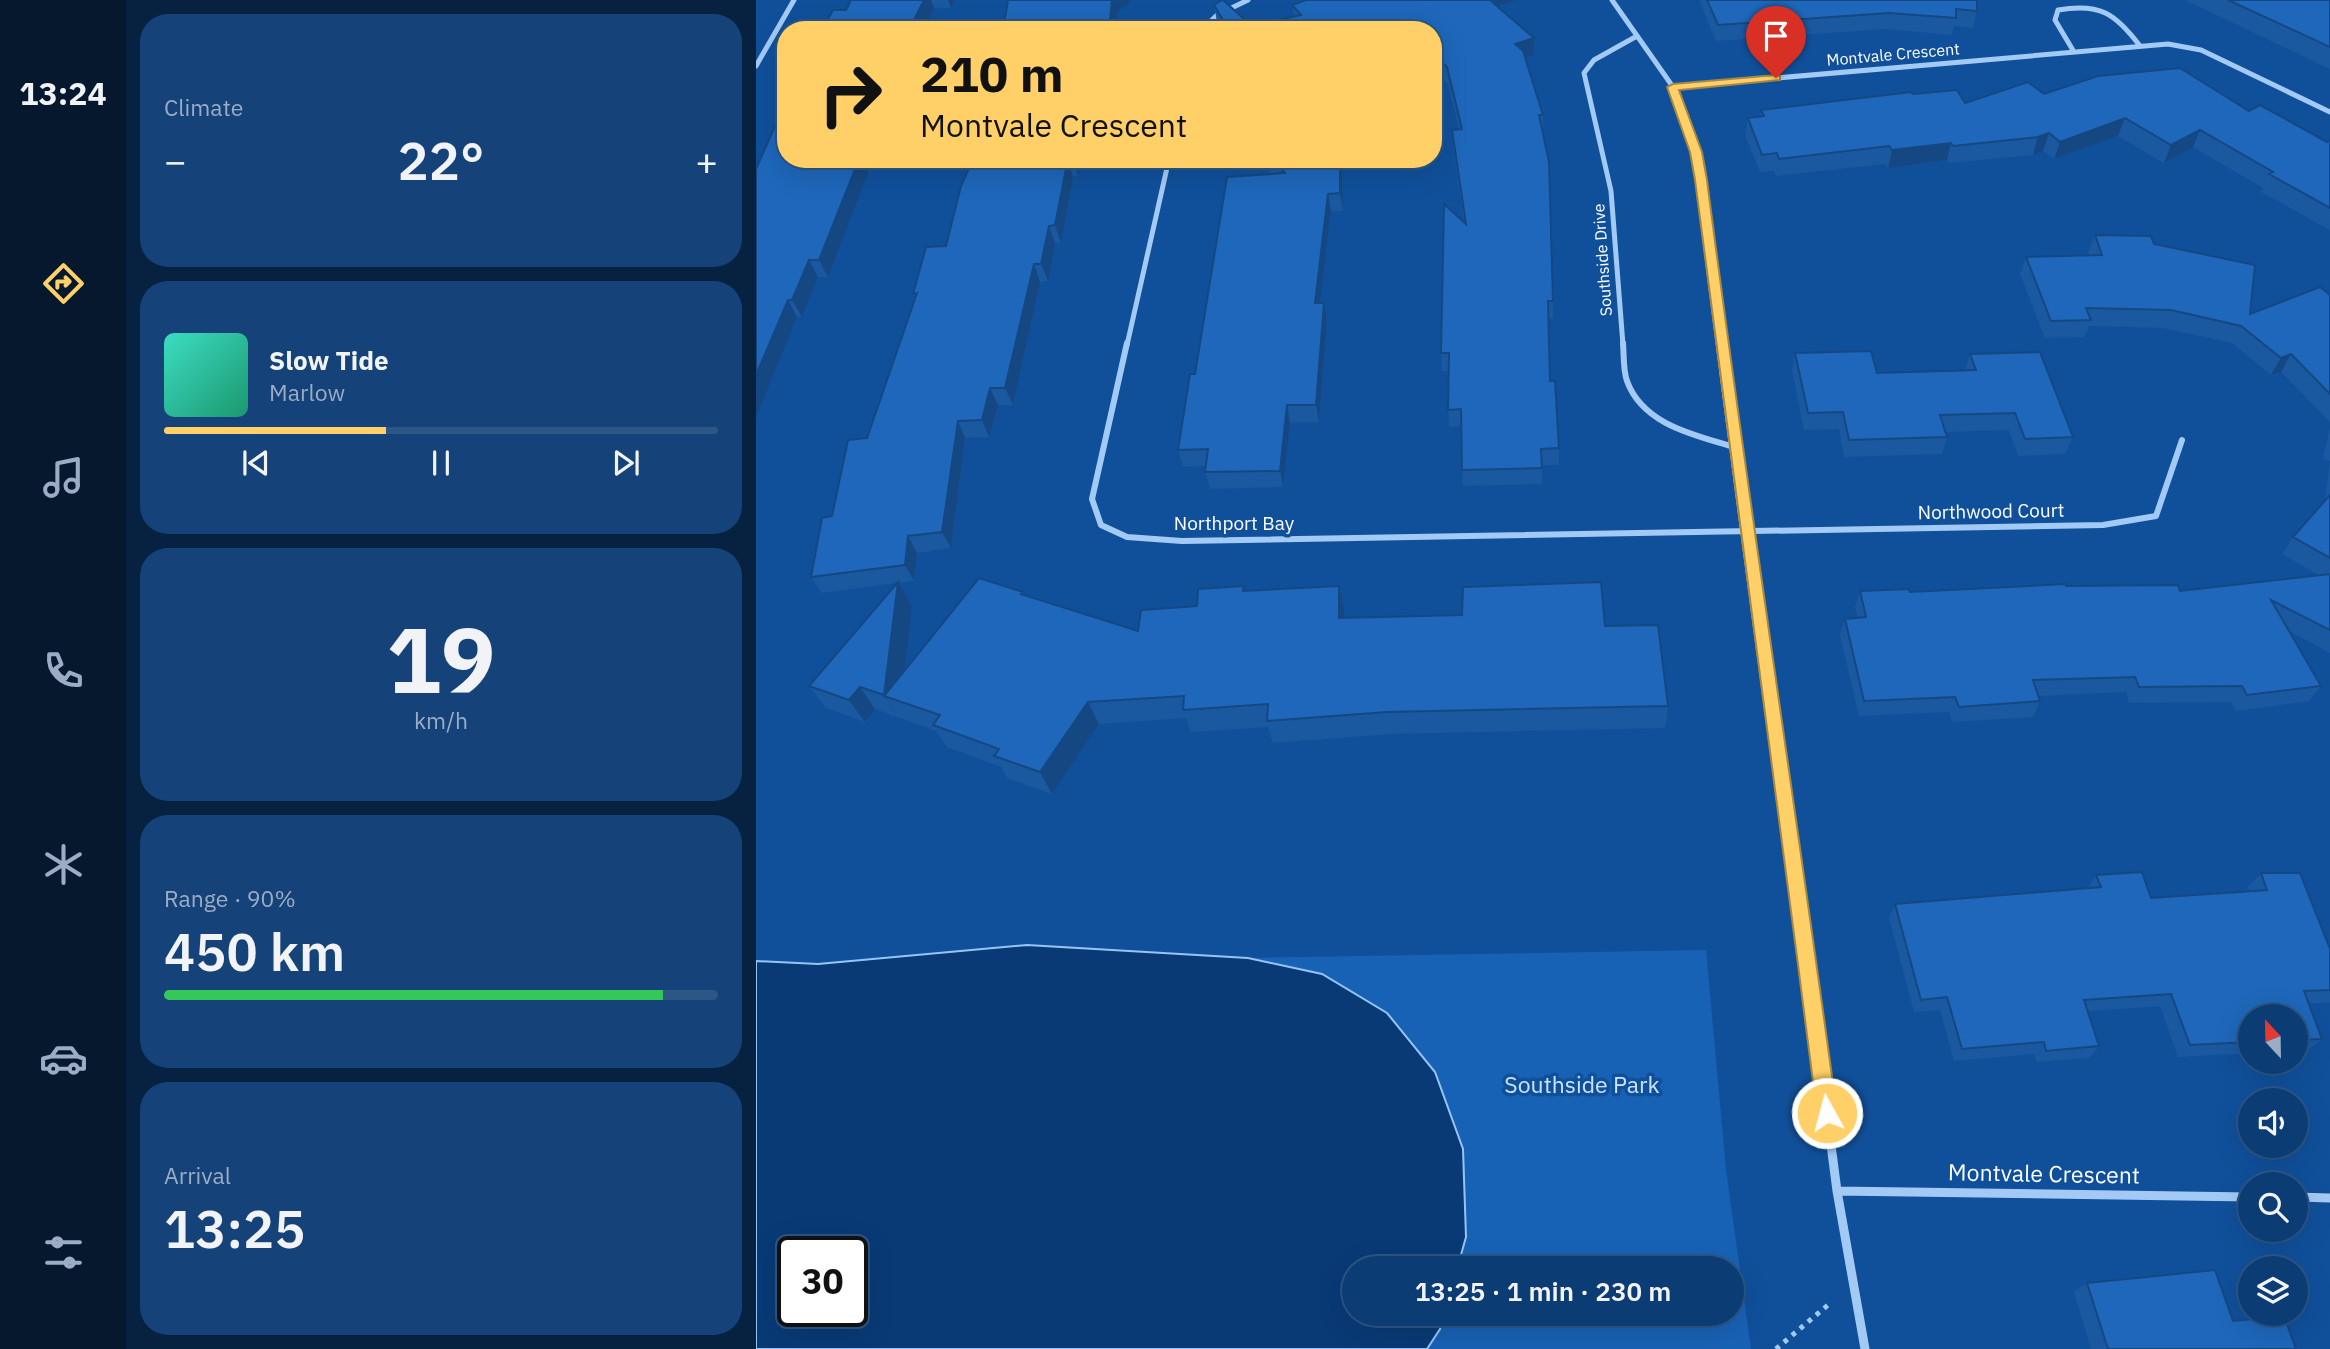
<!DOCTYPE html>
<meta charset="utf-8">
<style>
:root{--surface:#0c3c74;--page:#154379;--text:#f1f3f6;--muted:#9aadc5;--line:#2c5686;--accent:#ffd067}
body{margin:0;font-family:"IBM Plex Sans",sans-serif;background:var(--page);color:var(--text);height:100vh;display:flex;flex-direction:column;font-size:26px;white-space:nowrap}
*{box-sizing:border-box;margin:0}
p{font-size:23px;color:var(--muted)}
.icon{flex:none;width:38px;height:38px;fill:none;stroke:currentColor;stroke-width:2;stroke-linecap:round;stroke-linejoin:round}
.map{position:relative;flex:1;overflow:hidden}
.details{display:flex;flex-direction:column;gap:14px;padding:14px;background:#072140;width:630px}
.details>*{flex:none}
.hud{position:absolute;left:21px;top:21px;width:665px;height:147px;border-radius:28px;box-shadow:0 7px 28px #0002,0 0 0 2px var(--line);background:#ffd067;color:#111;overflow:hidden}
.needle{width:46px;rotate:338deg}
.tools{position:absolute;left:1482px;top:1004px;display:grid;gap:14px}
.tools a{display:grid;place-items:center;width:70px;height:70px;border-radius:50%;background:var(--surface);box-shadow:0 7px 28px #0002,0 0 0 2px var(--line);font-size:35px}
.speed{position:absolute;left:21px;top:1236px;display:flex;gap:14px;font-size:35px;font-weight:700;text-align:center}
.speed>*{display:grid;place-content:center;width:91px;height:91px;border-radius:50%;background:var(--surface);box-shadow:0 7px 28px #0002,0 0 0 2px var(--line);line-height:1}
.speed .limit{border:4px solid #111;border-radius:10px;background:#fff;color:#111}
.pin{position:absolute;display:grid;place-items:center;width:60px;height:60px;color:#fff;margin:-72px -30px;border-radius:50% 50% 50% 0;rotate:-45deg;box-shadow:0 0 7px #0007}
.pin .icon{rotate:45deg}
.me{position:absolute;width:77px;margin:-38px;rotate:353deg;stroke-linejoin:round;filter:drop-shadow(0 0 5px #0008)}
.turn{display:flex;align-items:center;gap:24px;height:147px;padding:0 28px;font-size:32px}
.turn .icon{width:91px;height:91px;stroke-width:2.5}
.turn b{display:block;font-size:49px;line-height:60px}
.big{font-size:52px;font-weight:600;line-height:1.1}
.details .card{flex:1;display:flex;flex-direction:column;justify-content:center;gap:10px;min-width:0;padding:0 24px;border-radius:28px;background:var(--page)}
.details .dial{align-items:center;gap:0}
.dial b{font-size:91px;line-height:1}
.song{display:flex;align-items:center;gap:21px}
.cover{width:84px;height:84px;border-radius:10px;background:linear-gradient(135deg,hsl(170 70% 55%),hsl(160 70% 35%))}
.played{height:7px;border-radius:4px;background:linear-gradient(90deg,var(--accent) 40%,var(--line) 40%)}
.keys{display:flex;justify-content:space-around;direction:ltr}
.heat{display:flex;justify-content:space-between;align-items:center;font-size:38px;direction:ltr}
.charge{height:10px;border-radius:5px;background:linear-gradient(90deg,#34c759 90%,var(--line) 0)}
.trip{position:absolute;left:586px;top:1256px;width:402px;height:70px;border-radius:35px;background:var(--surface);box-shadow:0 7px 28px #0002,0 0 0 2px var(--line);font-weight:600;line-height:70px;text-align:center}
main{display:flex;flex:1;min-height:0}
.menu{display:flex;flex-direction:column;width:126px;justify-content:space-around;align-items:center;background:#05182e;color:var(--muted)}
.menu .icon{width:49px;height:49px}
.menu .on{color:var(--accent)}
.menu b{font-size:32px;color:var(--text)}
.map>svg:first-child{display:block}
</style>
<main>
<nav class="menu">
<b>13:24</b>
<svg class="icon on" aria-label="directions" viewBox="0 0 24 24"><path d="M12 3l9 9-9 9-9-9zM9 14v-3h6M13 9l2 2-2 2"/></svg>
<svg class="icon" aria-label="music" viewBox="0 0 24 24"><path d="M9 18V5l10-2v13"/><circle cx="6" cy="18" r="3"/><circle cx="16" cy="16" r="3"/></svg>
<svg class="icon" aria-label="phone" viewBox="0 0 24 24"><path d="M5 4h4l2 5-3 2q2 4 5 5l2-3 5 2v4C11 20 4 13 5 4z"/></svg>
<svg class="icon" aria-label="climate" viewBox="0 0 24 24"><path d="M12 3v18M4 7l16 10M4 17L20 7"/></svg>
<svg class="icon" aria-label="car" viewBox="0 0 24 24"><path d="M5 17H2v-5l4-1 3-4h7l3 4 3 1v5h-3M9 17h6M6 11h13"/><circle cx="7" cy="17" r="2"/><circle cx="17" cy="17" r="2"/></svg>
<svg class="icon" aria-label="filters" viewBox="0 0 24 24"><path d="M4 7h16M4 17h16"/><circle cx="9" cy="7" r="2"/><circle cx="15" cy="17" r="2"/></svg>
</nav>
<section class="details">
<div class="card"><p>Climate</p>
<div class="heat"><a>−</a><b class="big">22°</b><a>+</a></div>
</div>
<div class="card">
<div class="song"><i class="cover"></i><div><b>Slow Tide</b><p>Marlow</p></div></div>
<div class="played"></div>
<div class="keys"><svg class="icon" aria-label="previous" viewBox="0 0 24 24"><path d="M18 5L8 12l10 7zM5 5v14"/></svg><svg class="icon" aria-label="pause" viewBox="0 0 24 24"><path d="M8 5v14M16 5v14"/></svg><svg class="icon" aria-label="next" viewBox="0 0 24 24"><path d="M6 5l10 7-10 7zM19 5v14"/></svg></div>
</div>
<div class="card dial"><b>19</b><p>km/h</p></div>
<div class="card"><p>Range · 90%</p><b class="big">450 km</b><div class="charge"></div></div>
<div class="card"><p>Arrival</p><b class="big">13:25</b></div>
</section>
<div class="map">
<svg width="1574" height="1349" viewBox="0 0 1574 1349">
<rect width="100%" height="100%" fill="#10509b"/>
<!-- green -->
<path fill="#1862b5" d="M 950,950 L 970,1170 L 995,1349 L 671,1349 L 684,1329 L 688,1314 L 976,1314 L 976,1269 L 701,1269 L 710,1237 L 679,1072 L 631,1013 L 566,974 L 491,958 Z"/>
<!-- water -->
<path fill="#093a76" stroke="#95c5f8" stroke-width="2" fill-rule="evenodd" d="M 271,945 L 492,958 L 566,974 L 631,1013 L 679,1072 L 707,1149 L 710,1237 L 701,1269 L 598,1269 L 598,1314 L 688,1314 L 684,1329 L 671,1349 L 0,1349 L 0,961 L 62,964 ZM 37,1251 L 96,1251 L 96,1311 L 37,1311 Z"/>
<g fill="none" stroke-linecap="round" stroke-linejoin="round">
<!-- path -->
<path stroke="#a3caf5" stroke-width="5" stroke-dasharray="4.5 6" stroke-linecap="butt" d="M 1020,1349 L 1072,1305"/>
<!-- minor-far2 -->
<path stroke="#a3caf5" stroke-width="5" d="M 856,0 L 917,87 L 940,152 L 965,345
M 446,30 L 461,15 L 492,0
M 1318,52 L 1299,20 L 1302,10 C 1344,3 1359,13 1384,46
M 0,66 L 38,0
M 917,87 L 1412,44 L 1445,50 L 1574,112
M 371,345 L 413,159
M 867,345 L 855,191 L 828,73 L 838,60 L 881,36"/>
<!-- minor-far1 -->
<path stroke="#a3caf5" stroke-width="6" d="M 371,343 L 336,499 L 345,525 L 371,537 L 426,541 L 1347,525 L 1400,516 L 1426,440
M 867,343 C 868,355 867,370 871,381 C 887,425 939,435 978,447
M 965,343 L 1028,786"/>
<!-- minor -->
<path stroke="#a3caf5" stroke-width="9" d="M 1028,784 L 1081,1191 L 1109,1349
M 1081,1191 L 1494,1197
M 1540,1197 L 1574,1198"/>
</g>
<!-- wall -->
<path fill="#1a59a0" d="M 95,0 L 198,0 L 195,8 L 90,10 Z
M 550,0 L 761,0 L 742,7 L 778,55 L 769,58 L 787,115 L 787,132 L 797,301 L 797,318 L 793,319 L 794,381 L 803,448 L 803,465 L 786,465 L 786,484 L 707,486 L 705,426 L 693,427 L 692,410 L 692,371 L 686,371 L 685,353 L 708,222 L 697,147 L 696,130 L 703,129 L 692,84 L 677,71 L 677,30 L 466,30 L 461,22 L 458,5 L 496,27 L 538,16 L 536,5 Z
M 943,0 L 1221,0 L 1221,11 L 1217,28 L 1198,26 L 1196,35 L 1130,29 L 960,41 Z
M 1429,0 L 1574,0 L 1574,69 Z
M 1157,94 L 1209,103 L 1288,94 L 1493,111 L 1571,142 L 1574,140 L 1574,230 L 1505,192 L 1507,188 L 1437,147 L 1408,163 L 1362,136 L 1298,159 L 1287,151 L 1277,155 L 1193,163 L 1191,160 L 1132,168 L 1129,164 L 1020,176 L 1018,171 L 1004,172 L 989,135 L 992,118 L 1004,117 L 1005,110 Z
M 30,159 L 119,159 L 115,171 L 113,171 L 72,277 L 62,277 L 46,317 L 41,317 L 0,418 Z
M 217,159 L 328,159 L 322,176 L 317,177 L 305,243 L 299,243 L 292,281 L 284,282 L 257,405 L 242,405 L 233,437 L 209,438 L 195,548 L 161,553 L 158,581 L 142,583 L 156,606 L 148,671 L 267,592 L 269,595 L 382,631 L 441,606 L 489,591 L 588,609 L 587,618 L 849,626 L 912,706 L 909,728 L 635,734 L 517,743 L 512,727 L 435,732 L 430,718 L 343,724 L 296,794 L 251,778 L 245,767 L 191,747 L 180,731 L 119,709 L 109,722 L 70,708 L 53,686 L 141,583 L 66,593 L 55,577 L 76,516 L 111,438 L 159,298 L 157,294 L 190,246 Z
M 501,159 L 586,159 L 587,211 L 575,211 L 564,303 L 568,303 L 571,320 L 563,422 L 534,423 L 527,487 L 454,489 L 449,472 L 450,466 L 427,467 L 422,450 L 439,374 L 515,174 Z
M 1339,235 L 1398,244 L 1494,314 L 1574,295 L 1574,422 L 1525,372 L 1515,375 L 1476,343 L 1407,328 L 1333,326 L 1328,337 L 1289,338 L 1264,274 L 1270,257 L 1334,255 L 1332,252 Z
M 1039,353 L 1121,373 L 1209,370 L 1214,354 L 1317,437 L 1309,454 L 1262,456 L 1253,430 L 1189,432 L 1191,437 L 1186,454 L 1088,457 L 1083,429 L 1048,430 L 1036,370 Z
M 1574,427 L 1574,653 L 1533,631 L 1565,686 L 1553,701 L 1480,711 L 1475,702 L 1373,703 L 1370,692 L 1282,696 L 1284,701 L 1277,717 L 1196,722 L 1193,712 L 1103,716 L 1084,635 L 1089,619 L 1102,618 L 1099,607 L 1104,591 L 1154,592 L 1310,586 L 1424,591 L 1564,576 L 1526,554 L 1537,537 L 1569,501 L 1574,461 L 1567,459 Z
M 1505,873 L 1574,949 L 1574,1003 L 1553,1003 L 1566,1039 L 1551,1051 L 1540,1051 L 1540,1017 L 1494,1017 L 1494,1053 L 1422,1057 L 1404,1006 L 1331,1011 L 1343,1046 L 1333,1058 L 1281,1062 L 1278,1054 L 1198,1061 L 1184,1010 L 1158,1012 L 1133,918 L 1139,904 L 1331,889 L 1340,875 L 1395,898 L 1494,891 L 1492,887 Z
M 1331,1283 L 1477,1321 L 1540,1349 L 1335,1349 L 1318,1292 Z"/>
<!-- shaded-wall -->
<path fill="#154882" d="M 168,0 L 175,0 L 178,8 L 168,30 L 153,30 Z
M 192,0 L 198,0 L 195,8 Z
M 356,0 L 377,0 L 361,12 L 359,30 L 353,30 Z
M 728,0 L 761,0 L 729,11 Z
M 644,23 L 644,30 L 623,30 Z
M 778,38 L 778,55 L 759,61 L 759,44 Z
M 1369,118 L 1362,136 L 1298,159 L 1304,142 Z
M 1444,130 L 1437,147 L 1408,163 L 1415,145 Z
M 1293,133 L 1287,151 L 1277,155 L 1282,137 Z
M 1195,143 L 1191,160 L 1132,168 L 1136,150 Z
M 103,159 L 107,159 L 113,171 L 72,277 L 63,260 Z
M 110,159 L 119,159 L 115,171 Z
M 312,159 L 317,177 L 305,243 L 299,225 Z
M 317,159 L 328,159 L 322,176 Z
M 584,159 L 586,159 L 587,211 L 584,193 Z
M 572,194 L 575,211 L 562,320 L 559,303 Z
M 293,226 L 299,243 L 292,281 L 285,264 Z
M 53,260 L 62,277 L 46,317 L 36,300 Z
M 278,264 L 284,282 L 257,405 L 249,388 Z
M 32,300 L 41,317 L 0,418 L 0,375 Z
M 568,303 L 571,320 L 563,422 L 560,405 Z
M 1535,354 L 1525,372 L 1515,375 L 1525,358 Z
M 234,388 L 242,405 L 233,437 L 226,420 Z
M 531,405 L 534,423 L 527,487 L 524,471 Z
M 202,421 L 209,438 L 195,548 L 186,532 Z
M 152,536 L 161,553 L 158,581 L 149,565 Z
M 142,582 L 156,606 L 145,701 L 128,696 L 143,718 L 128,695 Z
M 583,586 L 588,609 L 587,641 L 583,618 Z
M 104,687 L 119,709 L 109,722 L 93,700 Z
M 332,702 L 343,724 L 296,794 L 284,772 Z"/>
<!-- building -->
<path fill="#1e67ba" stroke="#154882" stroke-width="2" d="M 95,0 L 168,0 L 153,30 L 66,30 L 77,10 L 90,10 Z
M 252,0 L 356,0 L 353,30 L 247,30 Z
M 466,0 L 467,0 L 498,28 L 496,26 L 545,15 L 536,5 L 550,0 L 734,0 L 778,38 L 759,44 L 767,51 L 787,115 L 783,115 L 793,162 L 797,301 L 792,301 L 794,381 L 799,381 L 803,448 L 785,449 L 786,468 L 706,470 L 705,409 L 692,410 L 693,353 L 685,353 L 688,204 L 710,224 L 696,130 L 706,129 L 691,67 L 677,54 L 677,30 L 651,30 L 644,23 L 623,30 L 473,30 L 458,5 Z
M 951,0 L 1221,0 L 1221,11 L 1200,9 L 1200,18 L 1133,13 L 962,25 Z
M 1472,0 L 1574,0 L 1574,47 Z
M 1424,68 L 1493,111 L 1504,105 L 1571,142 L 1574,140 L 1574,208 L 1513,174 L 1517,172 L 1444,130 L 1415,145 L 1369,118 L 1304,142 L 1293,133 L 1282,137 L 1197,146 L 1195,143 L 1136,150 L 1133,146 L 1023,159 L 1021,153 L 1006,155 L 992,118 L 1008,116 L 1005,110 L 1155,92 L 1157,94 L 1201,90 L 1209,103 L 1272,82 L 1288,94 L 1342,76 Z
M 30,101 L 30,159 L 103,159 L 63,260 L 53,260 L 36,300 L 32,300 L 0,375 L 0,169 Z
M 217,159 L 312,159 L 299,225 L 293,226 L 285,264 L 278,264 L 249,388 L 234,388 L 226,420 L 202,421 L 186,532 L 152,536 L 149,565 L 55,577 L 66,518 L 76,516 L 92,440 L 111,438 L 161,293 L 157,294 L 170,247 L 190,246 L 205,186 Z
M 515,159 L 584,159 L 584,193 L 572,194 L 559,303 L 568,303 L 560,405 L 531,405 L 524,471 L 449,472 L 452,449 L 422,450 L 434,374 L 439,374 L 471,177 L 529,173 Z
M 1339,235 L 1395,236 L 1398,244 L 1499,265 L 1494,314 L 1564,287 L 1574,295 L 1574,394 L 1535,354 L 1525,358 L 1485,326 L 1415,310 L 1330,308 L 1335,320 L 1295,321 L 1270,257 L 1346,255 Z
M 1115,351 L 1121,373 L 1220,370 L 1214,354 L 1284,352 L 1317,437 L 1269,439 L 1259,413 L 1184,415 L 1191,437 L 1093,440 L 1087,412 L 1052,413 L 1039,353 Z
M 1574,495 L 1574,558 L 1537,537 Z
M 1574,574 L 1574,630 L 1515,600 L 1565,686 L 1491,695 L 1486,686 L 1383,687 L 1379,677 L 1277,680 L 1284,701 L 1203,707 L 1199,697 L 1108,701 L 1089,619 L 1110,617 L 1104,591 L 1153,589 L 1154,592 L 1310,584 L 1310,586 L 1422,585 L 1424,591 Z
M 223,578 L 267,592 L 265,594 L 382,631 L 385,610 L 441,606 L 442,589 L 488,586 L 487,591 L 583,586 L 583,618 L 706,615 L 707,587 L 845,582 L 849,626 L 902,625 L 912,706 L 631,712 L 511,721 L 512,704 L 427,710 L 428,696 L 332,702 L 284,772 L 238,756 L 243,749 L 177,725 L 184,715 L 128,696 Z
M 142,582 L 128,695 L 104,687 L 93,700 L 53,686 Z
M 1386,872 L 1395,898 L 1511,890 L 1505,873 L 1544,873 L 1574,949 L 1574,990 L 1548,991 L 1566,1039 L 1540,1040 L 1540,1017 L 1494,1017 L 1494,1042 L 1434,1045 L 1415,994 L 1328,1000 L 1343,1046 L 1290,1051 L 1288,1042 L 1206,1049 L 1191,997 L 1165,1000 L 1139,904 L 1345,887 L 1340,875 Z
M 1459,1270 L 1477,1321 L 1528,1316 L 1540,1349 L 1352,1349 L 1331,1283 Z"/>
<!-- route -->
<path fill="#ffd067" stroke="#a68743" stroke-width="2" d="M 1020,75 L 1024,76 L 1024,80 L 923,90 L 946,152 L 951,180 C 991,492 1039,802 1081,1113 L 1078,1120 L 1071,1122 L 1064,1120 L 1061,1113 C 1022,802 977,492 939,180 L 934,152 L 911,87 L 917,84 Z"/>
<g text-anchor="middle" stroke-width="7" stroke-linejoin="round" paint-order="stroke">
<!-- far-street labels -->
<g font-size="16" fill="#fff" stroke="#10509b">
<text transform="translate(1137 54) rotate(-5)" y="6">Montvale Crescent</text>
<text transform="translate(846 260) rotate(-94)" y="6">Southside Drive</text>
</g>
<!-- street labels -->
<g font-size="19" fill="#fff" stroke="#10509b">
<text transform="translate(1235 511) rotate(-1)" y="7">Northwood Court</text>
<text x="478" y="530">Northport Bay</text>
</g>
<!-- near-park labels -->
<g font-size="23" fill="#cce4fe" stroke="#10509b">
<text x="826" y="1093">Southside Park</text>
</g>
<!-- near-street labels -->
<g font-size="23" fill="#fff" stroke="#10509b">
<text transform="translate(1288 1174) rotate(1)" y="8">Montvale Crescent</text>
</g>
</g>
</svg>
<div class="tools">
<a><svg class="needle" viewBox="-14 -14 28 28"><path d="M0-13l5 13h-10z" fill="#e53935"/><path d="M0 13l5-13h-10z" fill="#9aadc5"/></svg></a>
<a><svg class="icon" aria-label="sound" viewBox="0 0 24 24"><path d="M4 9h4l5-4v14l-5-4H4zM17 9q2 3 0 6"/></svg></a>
<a><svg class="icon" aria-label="search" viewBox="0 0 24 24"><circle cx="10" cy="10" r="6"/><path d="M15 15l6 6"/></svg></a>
<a><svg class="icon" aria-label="layers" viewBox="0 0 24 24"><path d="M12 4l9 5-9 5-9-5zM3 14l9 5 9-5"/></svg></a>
</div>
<div class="speed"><div class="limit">30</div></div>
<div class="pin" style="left:1020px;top:78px;background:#d93025"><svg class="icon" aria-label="arrive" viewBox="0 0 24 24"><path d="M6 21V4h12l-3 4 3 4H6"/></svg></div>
<svg class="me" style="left:1071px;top:1113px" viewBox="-20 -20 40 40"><circle r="17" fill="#ffd067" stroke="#fff" stroke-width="3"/><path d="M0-11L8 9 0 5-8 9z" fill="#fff"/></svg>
<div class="trip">13:25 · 1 min · 230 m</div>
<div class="hud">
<div class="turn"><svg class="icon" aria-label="right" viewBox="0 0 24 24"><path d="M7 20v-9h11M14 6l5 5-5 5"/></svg><div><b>210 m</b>Montvale Crescent</div></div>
</div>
</div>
</main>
